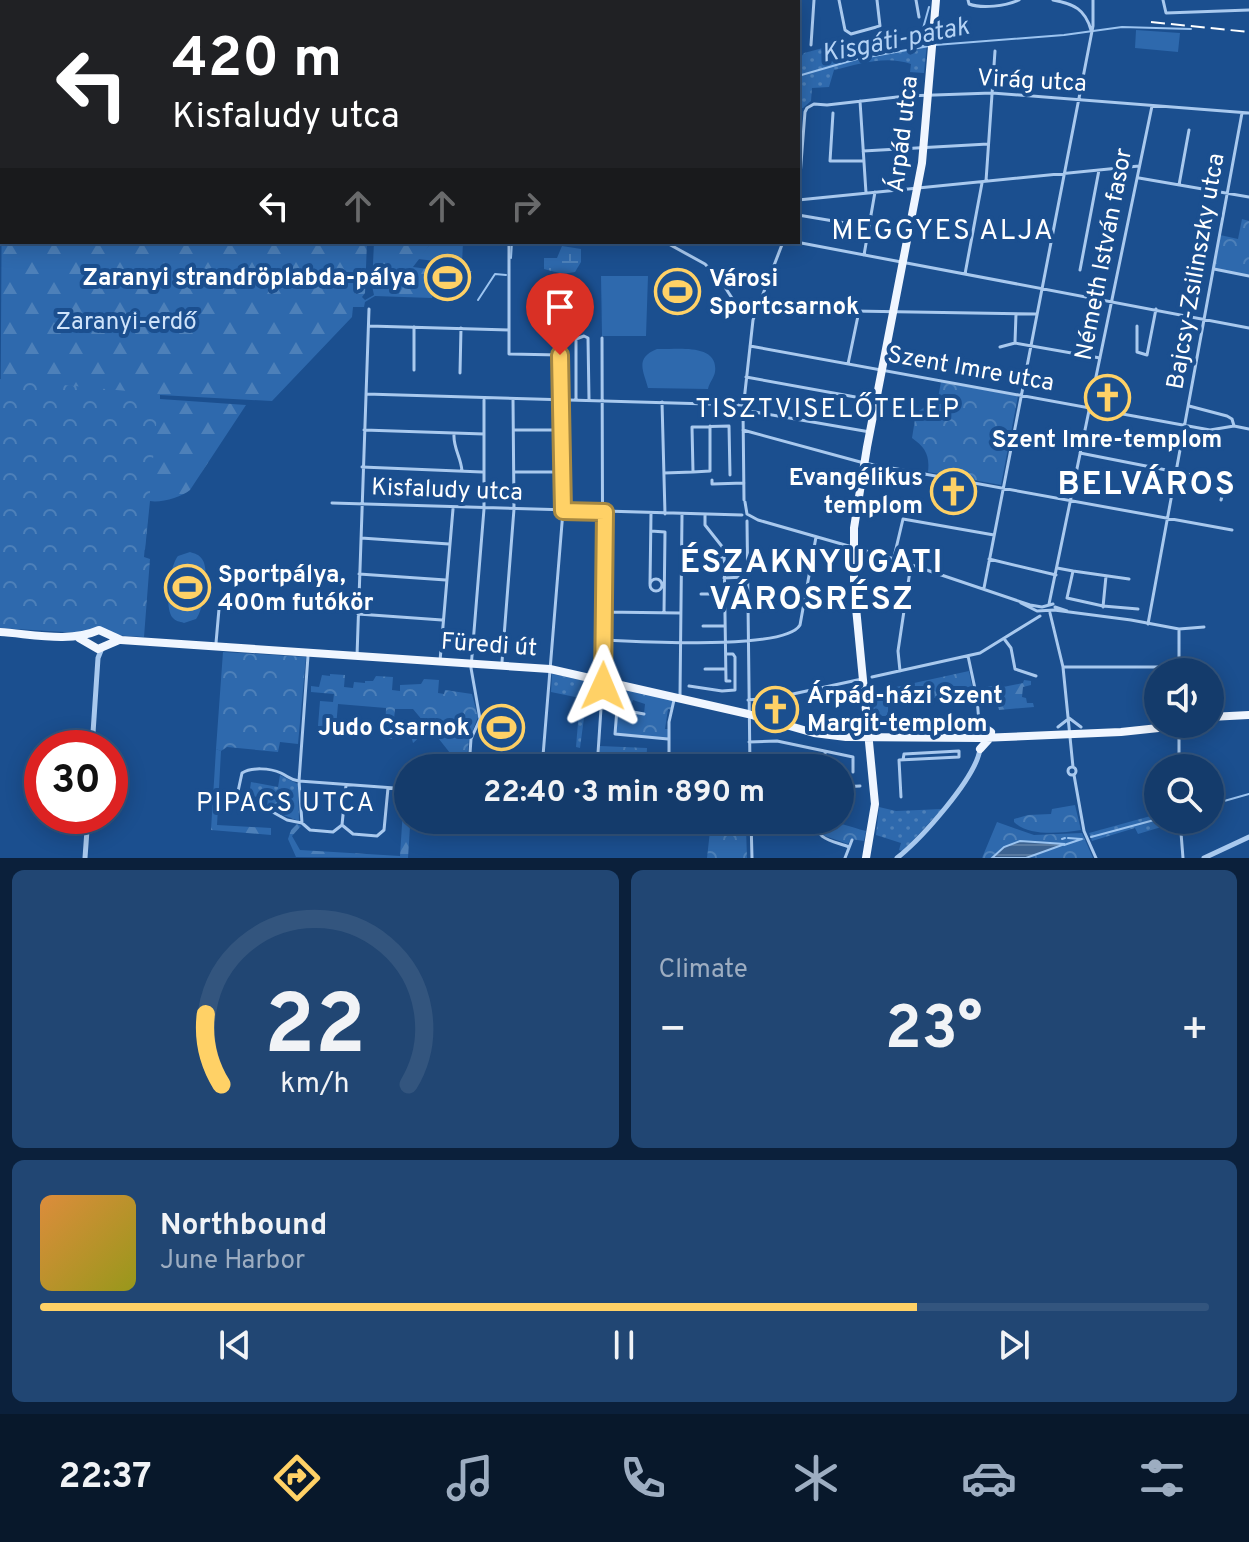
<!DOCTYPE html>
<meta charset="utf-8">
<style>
:root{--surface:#143b6b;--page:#214673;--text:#f1f3f6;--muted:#9dadc1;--line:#33557e;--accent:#ffd166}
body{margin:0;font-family:Overpass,sans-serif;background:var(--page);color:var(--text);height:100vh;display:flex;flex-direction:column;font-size:30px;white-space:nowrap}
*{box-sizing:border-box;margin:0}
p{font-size:26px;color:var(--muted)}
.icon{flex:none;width:44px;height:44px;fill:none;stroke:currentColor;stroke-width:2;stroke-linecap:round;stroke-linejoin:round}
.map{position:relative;height:858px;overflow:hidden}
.details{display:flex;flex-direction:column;gap:12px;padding:12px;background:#0b203b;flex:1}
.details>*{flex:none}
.hud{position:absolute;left:0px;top:0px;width:800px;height:244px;box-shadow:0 4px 20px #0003,0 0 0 2px var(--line);background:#202124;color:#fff;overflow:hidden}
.controls{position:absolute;left:1144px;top:658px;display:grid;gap:16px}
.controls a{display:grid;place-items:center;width:80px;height:80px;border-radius:50%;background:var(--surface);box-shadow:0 4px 20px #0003,0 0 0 2px var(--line);font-size:40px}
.speed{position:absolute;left:24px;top:730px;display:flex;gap:16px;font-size:40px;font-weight:700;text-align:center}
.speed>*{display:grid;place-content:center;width:104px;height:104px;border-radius:50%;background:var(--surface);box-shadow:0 4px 20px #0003,0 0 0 2px var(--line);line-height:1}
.speed .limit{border:12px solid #d22;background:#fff;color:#111}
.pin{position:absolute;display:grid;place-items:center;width:68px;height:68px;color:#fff;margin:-82px -34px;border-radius:50% 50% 50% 0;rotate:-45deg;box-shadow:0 0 8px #0007}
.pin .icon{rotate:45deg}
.me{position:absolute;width:88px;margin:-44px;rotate:1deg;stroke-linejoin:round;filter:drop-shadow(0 0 6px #0008)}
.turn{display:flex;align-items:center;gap:28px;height:168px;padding:0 40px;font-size:36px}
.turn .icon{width:104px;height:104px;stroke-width:2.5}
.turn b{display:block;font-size:56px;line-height:68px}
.lanes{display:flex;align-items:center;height:76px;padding:0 40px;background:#0003;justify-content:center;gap:40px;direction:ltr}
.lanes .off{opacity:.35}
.big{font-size:60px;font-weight:700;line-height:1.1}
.details .card{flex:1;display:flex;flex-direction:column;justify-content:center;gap:12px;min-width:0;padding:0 28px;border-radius:12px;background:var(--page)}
.details .dial{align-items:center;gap:0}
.dial svg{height:208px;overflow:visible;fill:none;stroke:var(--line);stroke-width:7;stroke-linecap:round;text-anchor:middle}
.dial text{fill:var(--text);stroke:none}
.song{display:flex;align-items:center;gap:24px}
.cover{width:96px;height:96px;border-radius:12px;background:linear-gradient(135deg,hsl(30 70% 55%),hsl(60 70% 35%))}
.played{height:8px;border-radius:4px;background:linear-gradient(90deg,var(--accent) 75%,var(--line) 75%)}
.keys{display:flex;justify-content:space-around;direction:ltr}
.heat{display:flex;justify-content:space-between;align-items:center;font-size:44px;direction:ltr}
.details .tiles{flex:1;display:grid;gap:12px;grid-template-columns:1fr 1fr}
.card:last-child{grid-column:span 2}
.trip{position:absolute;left:394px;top:754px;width:460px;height:80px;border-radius:40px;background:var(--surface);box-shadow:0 4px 20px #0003,0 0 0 2px var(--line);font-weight:700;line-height:80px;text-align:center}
.tab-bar{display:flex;height:128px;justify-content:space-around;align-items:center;background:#08182b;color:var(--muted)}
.tab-bar .icon{width:56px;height:56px}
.tab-bar .active{color:var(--accent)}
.tab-bar b{font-size:36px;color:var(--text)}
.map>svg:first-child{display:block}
</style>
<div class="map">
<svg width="1249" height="858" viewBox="0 0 1249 858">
<defs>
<pattern id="grass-dots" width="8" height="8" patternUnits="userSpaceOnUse" patternTransform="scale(2)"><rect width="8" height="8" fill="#2e69ad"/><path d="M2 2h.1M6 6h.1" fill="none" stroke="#4d80b9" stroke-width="1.8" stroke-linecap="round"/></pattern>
<pattern id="forest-firs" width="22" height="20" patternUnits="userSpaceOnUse" patternTransform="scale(2)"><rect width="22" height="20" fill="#2e69ad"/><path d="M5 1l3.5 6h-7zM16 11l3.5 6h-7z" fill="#4d80b9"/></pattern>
<pattern id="wetland-marsh" width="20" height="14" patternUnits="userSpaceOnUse" patternTransform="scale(2)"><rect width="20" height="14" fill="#2e69ad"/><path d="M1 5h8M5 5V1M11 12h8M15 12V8" fill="none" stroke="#4d80b9"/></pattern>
<pattern id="park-crowns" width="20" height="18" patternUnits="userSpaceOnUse" patternTransform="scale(2)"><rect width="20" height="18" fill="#2e69ad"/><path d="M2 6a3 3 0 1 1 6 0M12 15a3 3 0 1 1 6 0" fill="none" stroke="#4d80b9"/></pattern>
<pattern id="water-rules" width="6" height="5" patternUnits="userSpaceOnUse" patternTransform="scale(2)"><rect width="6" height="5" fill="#3c6290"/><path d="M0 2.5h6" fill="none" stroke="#597aa1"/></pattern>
</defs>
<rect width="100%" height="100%" fill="#1b4f8f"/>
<!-- grass -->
<path fill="url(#grass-dots)" d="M 920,41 L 927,43 L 924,73 L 910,72 L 911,64 C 886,55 859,64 834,70 L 829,87 L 812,88 L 811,101 L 803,108 L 798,108 L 798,61 L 804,53 L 823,48 L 826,50 L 828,58 L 838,56 L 842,51 L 869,47 L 870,52 L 858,54 L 858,59 L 918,48 Z
M 552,674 L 600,684 L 599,695 L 587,695 L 580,748 L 576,747 L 580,698 L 551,692 Z
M 280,775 L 298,784 L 299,821 L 278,813 L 279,810 L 267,806 L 268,798 L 249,796 L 251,782 L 278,787 Z
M 879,807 L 896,811 L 942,809 L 903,851 L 899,850 L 901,843 L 876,835 Z
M 1158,814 L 1158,820 L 1178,820 L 1178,822 L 1138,834 L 1135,828 L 1092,841 L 1089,833 Z"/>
<!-- forest -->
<path fill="url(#forest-firs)" d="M 2,169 L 2,242 L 367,242 L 365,293 L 362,297 L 365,300 L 374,295 L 372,286 L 374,242 L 432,242 L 413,267 L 435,270 L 430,280 L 432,281 L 439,269 L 472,271 L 470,273 L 440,272 L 434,285 L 430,286 L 429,289 L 434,293 L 432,298 L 375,296 L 365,302 L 364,307 L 353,307 L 352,317 L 272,401 L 160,395 L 160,399 L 246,405 L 190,490 C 182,497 161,503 150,501 L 145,550 L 0,495 Z
M 1024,680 L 1031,681 L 1031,685 L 1023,687 L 1022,697 L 1026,698 L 1027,703 L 1033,703 L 1034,707 L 999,710 L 995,693 L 986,686 L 993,686 L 995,689 L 1001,687 L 1000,683 L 1003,687 L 1023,683 Z
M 216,749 L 221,751 L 217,825 L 271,828 L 271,835 L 211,830 Z
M 404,794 L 407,794 L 408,820 L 414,820 L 410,826 L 408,858 L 296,857 L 288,839 L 291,830 L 297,824 L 301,826 L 292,836 L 300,850 L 400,856 Z"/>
<!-- wetland -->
<path fill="url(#wetland-marsh)" d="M 562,246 L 581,249 L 581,262 L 575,272 L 563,274 L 544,269 L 544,258 L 557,258 Z"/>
<!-- park -->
<path fill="url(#park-crowns)" d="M 1242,219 L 1249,221 L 1249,276 L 1214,269 L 1220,235 L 1238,239 Z
M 432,242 L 463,242 L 462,264 L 418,259 Z
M 0,379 L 159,394 L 144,557 L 150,559 L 144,637 L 0,628 Z
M 941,382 L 1018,396 L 1001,485 L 928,472 C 930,455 925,447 912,438 L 916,413 L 938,398 Z
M 223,652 L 306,657 L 298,744 L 280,742 L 278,752 L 227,747 L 221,751 L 216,749 Z
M 969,671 L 974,696 L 888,700 L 888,716 L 874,716 L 873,692 Z
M 330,674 L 345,675 L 344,687 L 353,688 L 354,682 L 365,683 L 365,681 L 373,681 L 376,676 L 393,677 L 392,690 L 400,691 L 400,685 L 421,684 L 424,679 L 439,680 L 438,693 L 444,694 L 445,690 L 472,694 L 478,717 L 469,740 L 466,768 L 418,768 L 418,763 L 429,764 L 429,758 L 449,760 L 450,753 L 435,734 L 424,733 L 413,743 L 412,739 L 422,729 L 423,721 L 413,709 L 395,709 L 392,739 L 385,739 L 386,708 L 338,704 L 336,727 L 318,726 L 320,701 L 333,702 L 334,694 L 311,692 L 311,686 L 319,687 L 322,675 L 330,676 Z
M 603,679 L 675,697 L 671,710 L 668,709 L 665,729 L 668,729 L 668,739 L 615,734 L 617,709 L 644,714 L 645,704 L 633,700 L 632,703 L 618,702 L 617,706 L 602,705 Z
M 600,746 L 647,748 L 646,768 L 599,768 Z
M 1075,805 L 1081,830 C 1061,833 1030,837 1014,822 L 1014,819 L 1028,815 L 1051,814 L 1052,809 Z
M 720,820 L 729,820 L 733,830 L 746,829 L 747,858 L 707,858 L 710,831 L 720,831 Z
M 818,820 C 833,820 850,827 866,831 L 864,841 L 851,839 L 848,844 L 822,835 L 818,830 Z
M 997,822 L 1034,835 L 1082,833 L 1093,858 L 1026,858 L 1063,846 L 1064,843 C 1036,844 1013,834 992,858 L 982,858 Z"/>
<!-- pitch -->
<path fill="#2e69ad" d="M 1136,30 L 1180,33 L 1178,52 L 1135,48 Z
M 601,276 L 648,276 L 646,336 L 602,336 Z
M 657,349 C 674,350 719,342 715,372 C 714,378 709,383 708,389 L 648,388 C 644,372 634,358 657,349 Z
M 190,552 C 196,554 198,554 202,559 C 210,569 204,610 196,619 L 184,623 C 179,621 176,622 172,617 C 164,606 170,565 178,556 Z"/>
<!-- water -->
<path fill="url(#water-rules)" stroke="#9cc4f0" stroke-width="2" d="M 1020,841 L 1065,844 L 1026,858 L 992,858 L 1004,847 Z"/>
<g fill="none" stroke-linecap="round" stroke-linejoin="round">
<!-- stream -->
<path stroke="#9cc4f0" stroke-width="2" d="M 935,45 L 1064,35 L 1122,27 L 1191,29
M 923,46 L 919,43 L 929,7
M 798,76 L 857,59 L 929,46
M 0,171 L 2,170
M 511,258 L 512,242
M 478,300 L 495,274 L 506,275
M 1210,805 L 1249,794
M 1091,837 L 1158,819
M 1068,838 L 1081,839
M 1062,839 L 1065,838
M 1064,845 L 1082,839"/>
<!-- minor -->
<path stroke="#a9c9ee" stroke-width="3" d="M 476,0 L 476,2
M 839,0 L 845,30 L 851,34 L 880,26 L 877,0
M 916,0 L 919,17
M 968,0 L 969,4 C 982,9 1006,6 1019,0
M 1053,0 C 1074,4 1085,9 1091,30
M 1163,0 L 1166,13 L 1249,10
M 687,2 L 687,0
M 755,2 L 755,0
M 811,45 L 814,0
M 860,101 L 866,193
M 833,113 L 830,161 L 864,161
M 863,151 L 988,144
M 1139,178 L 1249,197
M 986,181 L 995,51
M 1179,185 L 1189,130
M 798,200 L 1139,166
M 798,202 L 805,112 L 807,108 L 814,104 L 827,105 L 906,96 L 992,93 L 1249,113
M 798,215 L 869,227
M 509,242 L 509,354 L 560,355
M 665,242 L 705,264 L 721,281 L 739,309 L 1036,314
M 796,242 L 1249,328
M 864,255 L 875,192
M 1214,269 L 1249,276
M 1080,270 L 1099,170
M 965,274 L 982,183
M 369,326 L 509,330
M 1137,326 L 1137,352 L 1147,355 L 1156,309
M 1015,342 L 1016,314
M 750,346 L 1210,430 L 1234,426 L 1249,429
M 1000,347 L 1015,343 L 1100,358
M 848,364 L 859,311
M 414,370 L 414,327
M 460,373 L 461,328
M 746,377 L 872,400
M 366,394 L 743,405
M 576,399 L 576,339 L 584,336 L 588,338 L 589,399
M 662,402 L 665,514
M 1189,406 L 1227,416 L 1232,419 L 1234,426
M 743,410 L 870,432
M 364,430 L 484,434
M 514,430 L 561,430
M 743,430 L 864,463 L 1232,530
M 454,434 C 453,448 461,457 462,471
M 1080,453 L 1222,481 L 1225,485 L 1221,500
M 362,467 L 482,472
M 514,472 L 562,472
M 693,472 L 710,471 L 710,426
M 664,473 L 693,472 L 692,427 L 729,426 L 730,475
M 712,480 L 712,484 L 744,483
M 744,500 L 743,410 L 753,320 L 783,242
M 745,502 L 747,514 L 758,520 L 894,559 L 1030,605 L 1042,607 L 1053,604
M 332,503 L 742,515
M 705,515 L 705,525 L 724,549 L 726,681 L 730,681
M 747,521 L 750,768
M 651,531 L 665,532 L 664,613
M 361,538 L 449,544
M 702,557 L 724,557
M 894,557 L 903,519 L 994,535
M 989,559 L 1056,575
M 1057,568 L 1073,571 L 1067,598 L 1103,606 L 1138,609
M 1073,571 L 1129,579
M 359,574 L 446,580
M 724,578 L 744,577
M650 585a6 6 0 1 1 12 0a6 6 0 1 1-12 0Z
M 650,584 L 651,514
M 984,588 L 1093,26 L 1093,0
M 701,594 L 724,594
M 1021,603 L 1037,611 L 1054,610 L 1131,620 L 1179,629 L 1204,627
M 1049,604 L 1152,106
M 1055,607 L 1067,611
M 1103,607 L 1106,576
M 603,612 L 680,613
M 1050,613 L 1063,667 L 1073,767
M 358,614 L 442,620
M 1148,624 L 1242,113
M 703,626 L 725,626
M 1179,629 L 1179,672
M 604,640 C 637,641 785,651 800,625 L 816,537
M 1005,640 L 1011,648 L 1015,669 L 1036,676
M 216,643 L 219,609
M 308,656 L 299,781 L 408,789
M 357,656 L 369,309
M 968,656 L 977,698 L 980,735
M 440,661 L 453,509
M 502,662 L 514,509 L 513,399
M 1063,667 L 1180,667
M 1180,668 L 1196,668
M 705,669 L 726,669
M 900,671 L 898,651 L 911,564
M 872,677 L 980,653 L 1040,616
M 689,686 L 722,691 L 735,690 L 735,657 L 733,654 L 726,654
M 680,695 L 682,515
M 748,700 L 779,697 L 862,679
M 601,708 L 617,709 L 615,734 L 668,739
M 617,709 L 644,714
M 1069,718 L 1081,727
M 1058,727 L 1067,720
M 1179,728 L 1179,768
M 749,742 L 777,741 L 853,757 L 853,772
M1068 771a4 4 0 1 1 8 0a4 4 0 1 1-8 0Z
M 469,768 L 471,739 L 480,719 L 471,668 L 484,509 L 484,400
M 542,768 L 563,511 L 560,342
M 597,768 L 603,679 L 602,338
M 669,768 L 669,722 L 674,700
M 825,768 L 825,752
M 1074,775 L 1084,831 L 1096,858
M 840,787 L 860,786
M 901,797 L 899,760 L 959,757 L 959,751 L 904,754 L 903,760
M 751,820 L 752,858
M 794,820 L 815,820
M 816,820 C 814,840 834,841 849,847
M 1180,820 L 1183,858
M 302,823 L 299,781 C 290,780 289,777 281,773 C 270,768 251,767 242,773 L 237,796 L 242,805 L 269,810 L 287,820 L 302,823 L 310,830 L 333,832 L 342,825 L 353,834 L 377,836 L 384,830 L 388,788
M 342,825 L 346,785
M 845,858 L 852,840"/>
<!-- tertiary -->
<path stroke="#a9c9ee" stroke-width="5" d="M 92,748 L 98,658 L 102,648
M 85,858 L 88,816
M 897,858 C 921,839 976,778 980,749
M 1204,858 L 1249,837"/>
<!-- primary -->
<path stroke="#f0f6ff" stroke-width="8" d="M 0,632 C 32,634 70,643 99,630 L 121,640 L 550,669 L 748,714 L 814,733 L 846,737 L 980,738 L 1121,732 L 1196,724
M 79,638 L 98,649 L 119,640
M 1210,717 L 1249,715
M 979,724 L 991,732
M 980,749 L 990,738
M 866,858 L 875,804 L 854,587 L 854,528 L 867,447 L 922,163 L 936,0"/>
<!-- rail -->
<path stroke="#fff" stroke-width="2" stroke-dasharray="14 6" stroke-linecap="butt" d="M 1151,22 L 1249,32"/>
</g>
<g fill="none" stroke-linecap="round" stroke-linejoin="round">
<defs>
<path id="route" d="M 560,355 L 563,511 L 605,512 L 603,686"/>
</defs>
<!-- route casing -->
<use href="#route" stroke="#a68842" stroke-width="20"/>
<!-- route -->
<use href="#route" stroke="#ffd166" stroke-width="14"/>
</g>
<!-- icons -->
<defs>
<symbol id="stadium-ring" viewBox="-11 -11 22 22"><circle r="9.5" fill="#1b4f8f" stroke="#ffd166" stroke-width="1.5"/><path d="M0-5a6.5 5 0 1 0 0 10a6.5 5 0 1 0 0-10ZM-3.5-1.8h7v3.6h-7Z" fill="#ffd166"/></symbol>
<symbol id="church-ring" viewBox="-11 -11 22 22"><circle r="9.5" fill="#1b4f8f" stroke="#ffd166" stroke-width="1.5"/><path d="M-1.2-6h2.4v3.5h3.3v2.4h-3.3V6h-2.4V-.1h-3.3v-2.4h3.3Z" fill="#ffd166"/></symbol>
</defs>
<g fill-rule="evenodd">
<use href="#stadium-ring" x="422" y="252" width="51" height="51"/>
<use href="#stadium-ring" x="652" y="266" width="51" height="51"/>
<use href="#church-ring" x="1082" y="372" width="51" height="51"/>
<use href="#church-ring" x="928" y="466" width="51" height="51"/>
<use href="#stadium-ring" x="162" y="562" width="51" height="51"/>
<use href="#church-ring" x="750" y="684" width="51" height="51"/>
<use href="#stadium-ring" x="476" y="702" width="51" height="51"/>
</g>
<g text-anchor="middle" stroke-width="8" stroke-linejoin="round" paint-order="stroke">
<!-- street labels -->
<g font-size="24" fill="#fff" stroke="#1b4f8f">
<text transform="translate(1032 80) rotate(3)" y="8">Virág utca</text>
<text transform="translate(902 134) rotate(-83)" y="8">Árpád utca</text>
<text transform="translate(1103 254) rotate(-79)" y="8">Németh István fasor</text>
<text transform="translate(1195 271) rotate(-80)" y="8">Bajcsy-Zsilinszky utca</text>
<text transform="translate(971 368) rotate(10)" y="8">Szent Imre utca</text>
<text transform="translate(447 489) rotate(2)" y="8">Kisfaludy utca</text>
<text transform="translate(489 644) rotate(4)" y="8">Füredi út</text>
</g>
<!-- poi labels -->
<g font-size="24" font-weight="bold" fill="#fff" stroke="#1b4f8f" text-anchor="end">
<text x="416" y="285">Zaranyi strandröplabda-pálya</text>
<text x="709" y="286" text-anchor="start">Városi<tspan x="709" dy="28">Sportcsarnok</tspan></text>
<text x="1107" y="447" text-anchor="middle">Szent Imre-templom</text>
<text x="923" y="485">Evangélikus<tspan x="923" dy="28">templom</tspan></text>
<text x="218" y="582" text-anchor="start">Sportpálya,<tspan x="218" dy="28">400m futókör</tspan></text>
<text x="807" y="703" text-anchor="start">Árpád-házi Szent<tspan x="807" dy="28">Margit-templom</tspan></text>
<text x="470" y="735">Judo Csarnok</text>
</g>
<!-- park labels -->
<g font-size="24" fill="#cfe3fa" stroke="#1b4f8f">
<text x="126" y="329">Zaranyi-erdő</text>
</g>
<!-- water labels -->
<g font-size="26" font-style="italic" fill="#b5d3f5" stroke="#1b4f8f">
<text transform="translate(895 39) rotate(-11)" y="9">Kisgáti-patak</text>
</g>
<!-- neighbourhood labels -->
<g font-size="26" letter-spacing="2" fill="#fff" stroke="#1b4f8f">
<text x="828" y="417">TISZTVISELŐTELEP</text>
<text x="286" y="811">PIPACS UTCA</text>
</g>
<!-- quarter labels -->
<g font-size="28" letter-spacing="2" fill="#fff" stroke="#1b4f8f">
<text x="943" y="239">MEGGYES ALJA</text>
</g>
<!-- district labels -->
<g font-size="32" font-weight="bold" letter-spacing="2" fill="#fff" stroke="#1b4f8f">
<text x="1147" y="494">BELVÁROS</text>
<text x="812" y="572">ÉSZAKNYUGATI<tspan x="812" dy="37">VÁROSRÉSZ</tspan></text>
</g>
</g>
</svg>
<div class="controls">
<a><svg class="icon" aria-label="sound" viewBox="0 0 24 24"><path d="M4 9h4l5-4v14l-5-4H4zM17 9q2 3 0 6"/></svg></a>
<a><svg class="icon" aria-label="search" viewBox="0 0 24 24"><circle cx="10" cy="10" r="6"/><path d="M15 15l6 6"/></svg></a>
</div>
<div class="speed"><div class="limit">30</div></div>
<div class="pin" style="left:560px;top:355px;background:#d93025"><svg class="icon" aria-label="arrive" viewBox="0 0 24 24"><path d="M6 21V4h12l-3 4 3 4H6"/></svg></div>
<svg class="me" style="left:603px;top:686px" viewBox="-20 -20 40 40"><path d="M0-17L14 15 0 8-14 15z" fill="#ffd166" stroke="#fff" stroke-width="4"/></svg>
<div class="trip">22:40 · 3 min · 890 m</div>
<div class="hud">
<div class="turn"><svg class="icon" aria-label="left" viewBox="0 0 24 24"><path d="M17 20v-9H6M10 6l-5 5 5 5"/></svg><div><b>420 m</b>Kisfaludy utca</div></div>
<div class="lanes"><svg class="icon" aria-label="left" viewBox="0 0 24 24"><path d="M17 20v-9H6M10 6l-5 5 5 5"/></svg><svg class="icon off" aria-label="ahead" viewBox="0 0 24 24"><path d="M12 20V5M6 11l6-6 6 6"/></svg><svg class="icon off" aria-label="ahead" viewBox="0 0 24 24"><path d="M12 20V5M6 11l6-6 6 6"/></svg><svg class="icon off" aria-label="right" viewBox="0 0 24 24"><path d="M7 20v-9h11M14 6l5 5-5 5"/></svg></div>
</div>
</div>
<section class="details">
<div class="tiles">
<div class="card dial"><svg viewBox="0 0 100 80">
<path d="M14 69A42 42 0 1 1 86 69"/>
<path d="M14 69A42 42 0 0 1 8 42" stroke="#ffd166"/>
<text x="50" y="56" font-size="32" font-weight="700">22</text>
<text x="50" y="72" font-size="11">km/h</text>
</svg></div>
<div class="card"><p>Climate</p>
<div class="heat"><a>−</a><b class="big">23°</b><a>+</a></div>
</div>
<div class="card">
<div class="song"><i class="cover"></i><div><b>Northbound</b><p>June Harbor</p></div></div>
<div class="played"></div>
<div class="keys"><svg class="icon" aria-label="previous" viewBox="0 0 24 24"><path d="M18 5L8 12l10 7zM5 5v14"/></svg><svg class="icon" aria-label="pause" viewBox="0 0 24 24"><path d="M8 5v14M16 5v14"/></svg><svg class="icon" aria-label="next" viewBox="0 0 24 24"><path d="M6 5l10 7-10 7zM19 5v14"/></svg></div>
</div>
</div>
</section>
<nav class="tab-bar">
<b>22:37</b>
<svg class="icon active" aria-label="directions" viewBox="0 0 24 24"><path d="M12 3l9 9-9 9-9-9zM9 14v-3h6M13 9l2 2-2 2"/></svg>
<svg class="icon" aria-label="music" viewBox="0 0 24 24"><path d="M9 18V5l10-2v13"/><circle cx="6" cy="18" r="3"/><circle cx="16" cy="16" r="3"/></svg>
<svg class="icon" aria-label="phone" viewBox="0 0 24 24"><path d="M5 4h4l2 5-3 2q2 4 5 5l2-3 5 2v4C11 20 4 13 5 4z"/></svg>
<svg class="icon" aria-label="climate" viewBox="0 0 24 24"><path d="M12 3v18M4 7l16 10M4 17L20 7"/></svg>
<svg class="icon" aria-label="car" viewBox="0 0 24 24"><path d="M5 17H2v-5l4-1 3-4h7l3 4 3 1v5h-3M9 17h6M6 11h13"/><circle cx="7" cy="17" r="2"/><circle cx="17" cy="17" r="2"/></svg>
<svg class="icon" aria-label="filters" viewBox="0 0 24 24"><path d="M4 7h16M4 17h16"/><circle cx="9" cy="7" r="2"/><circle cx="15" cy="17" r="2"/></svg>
</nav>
